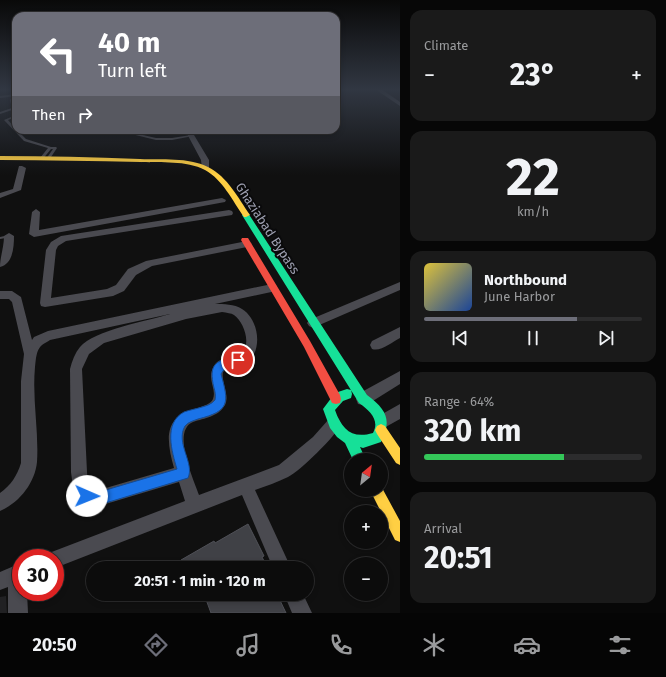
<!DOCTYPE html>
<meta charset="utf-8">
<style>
:root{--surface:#0c0c0c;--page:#1a1a1a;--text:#f1f3f6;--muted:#9a9b9d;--line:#2c2c2d;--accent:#6d6e79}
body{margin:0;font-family:"Fira Sans",sans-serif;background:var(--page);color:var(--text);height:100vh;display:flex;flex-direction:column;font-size:15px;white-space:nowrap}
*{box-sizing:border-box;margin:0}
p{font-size:13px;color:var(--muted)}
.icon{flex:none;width:22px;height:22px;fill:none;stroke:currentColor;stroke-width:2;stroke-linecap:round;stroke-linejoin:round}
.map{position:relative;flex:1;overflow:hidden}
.sheet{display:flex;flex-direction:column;gap:10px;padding:10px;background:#070707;width:266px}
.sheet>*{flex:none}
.guide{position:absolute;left:12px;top:12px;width:328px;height:122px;border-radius:12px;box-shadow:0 2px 6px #0003,0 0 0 1px var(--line);background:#6d6e79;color:#fff;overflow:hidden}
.needle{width:26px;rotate:29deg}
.fabs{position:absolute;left:344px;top:453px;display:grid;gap:8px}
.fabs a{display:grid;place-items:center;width:44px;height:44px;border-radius:50%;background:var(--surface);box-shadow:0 2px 6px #0003,0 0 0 1px var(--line);font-size:20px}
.speed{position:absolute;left:12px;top:549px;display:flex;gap:8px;font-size:20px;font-weight:700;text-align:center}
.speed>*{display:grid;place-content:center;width:52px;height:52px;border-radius:50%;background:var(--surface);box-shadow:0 2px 6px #0003,0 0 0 1px var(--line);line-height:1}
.speed .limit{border:6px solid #d22;background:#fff;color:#111}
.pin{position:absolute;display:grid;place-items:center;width:34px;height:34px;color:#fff;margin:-17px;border:2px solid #fff;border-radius:50%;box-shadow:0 1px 4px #0007}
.me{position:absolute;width:44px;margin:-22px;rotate:91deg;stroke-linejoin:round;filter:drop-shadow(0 0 3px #0008)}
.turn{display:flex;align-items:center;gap:14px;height:84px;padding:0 20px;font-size:18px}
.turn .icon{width:52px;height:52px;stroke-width:2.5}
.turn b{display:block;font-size:28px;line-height:34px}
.then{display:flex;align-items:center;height:38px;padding:0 20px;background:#0003;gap:8px;font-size:15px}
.big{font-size:30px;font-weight:700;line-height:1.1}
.sheet .widget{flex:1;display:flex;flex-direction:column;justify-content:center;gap:6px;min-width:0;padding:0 14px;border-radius:12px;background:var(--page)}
.sheet .dial{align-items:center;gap:0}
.dial b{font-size:52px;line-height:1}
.song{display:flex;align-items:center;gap:12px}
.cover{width:48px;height:48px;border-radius:6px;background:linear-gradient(135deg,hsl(50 70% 55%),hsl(220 70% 35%))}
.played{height:4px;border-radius:2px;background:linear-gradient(90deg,var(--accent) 70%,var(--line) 70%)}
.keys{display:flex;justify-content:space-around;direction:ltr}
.heat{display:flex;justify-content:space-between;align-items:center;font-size:22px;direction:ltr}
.charge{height:6px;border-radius:3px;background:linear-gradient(90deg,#34c759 64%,var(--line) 0)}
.trip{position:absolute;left:86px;top:561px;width:228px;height:40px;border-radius:20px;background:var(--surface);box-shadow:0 2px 6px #0003,0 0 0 1px var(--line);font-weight:700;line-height:40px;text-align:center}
.tabs{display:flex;height:64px;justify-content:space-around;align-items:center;background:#050505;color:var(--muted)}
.tabs .icon{width:28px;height:28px}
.tabs .on{color:var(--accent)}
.tabs b{font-size:18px;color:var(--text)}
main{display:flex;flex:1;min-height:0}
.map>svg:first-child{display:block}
</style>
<main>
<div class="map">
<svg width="400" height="613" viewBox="0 0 400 613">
<rect width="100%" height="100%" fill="#101010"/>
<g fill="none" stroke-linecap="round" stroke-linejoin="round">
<!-- lane -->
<path fill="#4a4a50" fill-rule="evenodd" d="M 16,94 L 16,96 L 0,98 L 0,96 Z
M 11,99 L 12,100 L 15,109 L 0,114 L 0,112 L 12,108 L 10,100 Z
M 16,115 L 16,117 L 8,120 L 16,129 L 16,130 L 17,130 L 26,139 L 51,147 L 56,147 L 57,148 L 49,160 L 46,159 L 53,149 L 51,149 L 42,160 L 40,160 L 40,158 L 48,148 L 24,141 L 4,120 Z
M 115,130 L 121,130 L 156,138 L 172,138 L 191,135 L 193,136 L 172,140 L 156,140 Z
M 9,235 L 11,236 L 11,237 L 0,239 L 0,237 Z"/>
<!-- street -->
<path fill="#4a4a50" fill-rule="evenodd" d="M 375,89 L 381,89 L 400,102 L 400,106 Z
M 185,130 L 191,130 L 209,160 L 209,170 L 206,170 L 202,168 L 201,160 Z
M 19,166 L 22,166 L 26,168 L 21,190 L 0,198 L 0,193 L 13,189 Z
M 222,198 L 226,200 L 225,202 L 34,237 L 29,234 L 32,212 L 36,209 L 40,212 L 39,230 Z
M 229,210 L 232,211 L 233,213 L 232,215 L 66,241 L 58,246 L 56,250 L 51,298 L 107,289 L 116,285 L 128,269 L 146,261 L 247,241 L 252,244 L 247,247 L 152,266 L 136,275 L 124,291 L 113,296 L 45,307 L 41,306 L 40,303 L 46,250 L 51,242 L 61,236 Z
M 9,233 L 14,236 C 14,247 13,264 0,267 C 0,257 4,247 4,236 Z
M 400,282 L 400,290 L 317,326 L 313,328 L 309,326 L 307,323 L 309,320 Z
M 272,284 L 276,285 L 277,288 L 276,291 L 215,304 C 224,304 234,304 242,309 C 258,319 263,347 249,361 L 229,367 L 223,372 C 221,383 230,394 225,405 C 218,417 205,418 193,422 C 171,431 194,480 199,495 L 279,465 L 313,437 L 329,419 L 334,417 L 339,419 L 341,424 C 336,436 300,471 288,477 C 278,482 266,486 255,490 L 291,568 L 273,568 L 242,495 L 55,568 L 55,558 L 47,558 L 49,553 L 185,501 L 179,482 L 99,506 L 81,502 L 73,487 L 71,472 L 70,369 C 72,361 75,353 80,347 C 94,330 148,321 170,314 L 50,340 C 48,342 44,343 42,345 C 36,350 36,359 35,367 C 32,399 39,431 37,462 C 35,483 19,503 0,511 L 0,493 C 11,485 17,476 21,463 L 21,381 L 24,354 L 12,302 L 9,299 L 0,299 L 0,291 L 12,291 L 21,297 L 32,340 L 34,337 L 48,331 ZM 222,312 C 227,313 231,313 234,315 C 243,321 251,342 243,351 C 235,359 220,355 214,366 C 206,379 217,388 213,399 C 211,404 203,406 198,408 C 163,416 166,439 174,468 L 99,490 L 92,489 L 88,484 L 87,472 L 82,369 L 89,354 L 104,343 L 186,319 Z
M 400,327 L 400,338 C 392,342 381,352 372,349 L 370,345 L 372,341 Z
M 400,371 L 400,384 L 368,404 L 363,405 L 358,404 L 356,399 L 358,394 Z
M 400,404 L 400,419 L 382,429 L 377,427 L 375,422 L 377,417 Z
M 21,563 L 21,592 L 27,592 L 28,613 L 8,613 L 8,587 L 0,590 L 0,572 Z
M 284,594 L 303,594 L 312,613 L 292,613 Z"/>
<!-- fast -->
<path fill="#16e098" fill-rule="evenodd" d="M 244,213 L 248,213 L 367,395 C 387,410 392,420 381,442 L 363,448 L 360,447 L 366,460 L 353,460 L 345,443 L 337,437 L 330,428 L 323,409 L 335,393 L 347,389 L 351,390 L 352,394 L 351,398 L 343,401 L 335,410 C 342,430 352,439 373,433 C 380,420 370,411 359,403 L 242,215 Z"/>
<!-- slow -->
<path fill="#ffcf43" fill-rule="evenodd" d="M 0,156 C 47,156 93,157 140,159 C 162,160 188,157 208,167 C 228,177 238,198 250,215 L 246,217 L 244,217 C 232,200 223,180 205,170 C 186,160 161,163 141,162 C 94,161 47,160 0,160 Z
M 381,424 L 385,426 L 400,448 L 400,465 L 396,463 L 377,434 L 375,430 L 377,426 Z
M 381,486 L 400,521 L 400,542 L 395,540 L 370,490 L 381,490 Z"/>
<!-- jam -->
<path fill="#f24e42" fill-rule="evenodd" d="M 242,238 L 248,238 L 310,341 L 340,395 L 341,399 L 340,403 L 336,404 L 332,403 L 304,347 L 241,240 Z"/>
</g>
<!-- wall -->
<path fill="#353539" d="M 272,594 L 277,594 L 286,613 L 211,613 Z"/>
<!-- shaded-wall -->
<path fill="#212123" d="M 6,596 L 7,613 L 0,613 L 0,597 Z"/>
<!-- building -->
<path fill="#404146" stroke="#4f5057" d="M 248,524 L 264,556 L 262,557 L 266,565 L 261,568 L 184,568 L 181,560 L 214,541 L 215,543 Z
M 204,594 L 270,594 L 271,597 L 277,594 L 286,613 L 211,613 Z"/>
<!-- sky -->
<linearGradient id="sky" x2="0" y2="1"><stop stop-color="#090909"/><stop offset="0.51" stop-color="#313742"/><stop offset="1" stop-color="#313742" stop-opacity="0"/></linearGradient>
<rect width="400" height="175" fill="url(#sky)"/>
<!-- route -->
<path fill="#1a73e8" stroke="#114b97" d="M 238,355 L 242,357 L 243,360 L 242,363 C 234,366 225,366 221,374 C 229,403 230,411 198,419 C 193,421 188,422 185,426 C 175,443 195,463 188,478 L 99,505 L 83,500 L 81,496 L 83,491 L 87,489 L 99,492 L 177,469 C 172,452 163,423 184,412 C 189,410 196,409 202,407 C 206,406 212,404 215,400 C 216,396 215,391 214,388 C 208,363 216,361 238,355 Z"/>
<g text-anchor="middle" stroke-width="4" stroke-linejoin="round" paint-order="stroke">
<!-- street labels -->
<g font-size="13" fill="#9fa1b2" stroke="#0a0a0b">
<text transform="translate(268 228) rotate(57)" y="5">Ghaziabad Bypass</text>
</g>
</g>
</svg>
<div class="fabs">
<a><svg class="needle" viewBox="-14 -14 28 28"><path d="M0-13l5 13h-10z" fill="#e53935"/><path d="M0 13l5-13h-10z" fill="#9a9b9d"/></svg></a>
<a>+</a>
<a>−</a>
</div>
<div class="speed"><div class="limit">30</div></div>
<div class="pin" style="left:238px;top:360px;background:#d93025"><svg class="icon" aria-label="arrive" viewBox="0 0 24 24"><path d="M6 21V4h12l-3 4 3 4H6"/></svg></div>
<svg class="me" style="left:87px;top:496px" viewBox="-20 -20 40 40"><circle r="19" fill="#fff"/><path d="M0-13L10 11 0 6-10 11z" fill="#1a73e8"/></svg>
<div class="trip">20:51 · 1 min · 120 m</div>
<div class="guide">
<div class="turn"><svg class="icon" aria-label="left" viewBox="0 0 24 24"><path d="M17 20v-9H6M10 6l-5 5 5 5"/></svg><div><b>40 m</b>Turn left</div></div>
<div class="then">Then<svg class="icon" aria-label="right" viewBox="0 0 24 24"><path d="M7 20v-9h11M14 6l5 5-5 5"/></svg></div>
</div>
</div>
<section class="sheet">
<div class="widget"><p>Climate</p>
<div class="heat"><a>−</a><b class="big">23°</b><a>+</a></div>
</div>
<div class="widget dial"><b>22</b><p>km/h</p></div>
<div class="widget">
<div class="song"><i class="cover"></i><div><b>Northbound</b><p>June Harbor</p></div></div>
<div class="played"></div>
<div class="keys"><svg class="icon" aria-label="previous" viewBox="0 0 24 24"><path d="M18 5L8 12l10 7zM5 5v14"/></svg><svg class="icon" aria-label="pause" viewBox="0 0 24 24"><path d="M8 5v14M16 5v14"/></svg><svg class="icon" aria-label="next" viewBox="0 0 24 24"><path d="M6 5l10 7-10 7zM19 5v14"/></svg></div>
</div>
<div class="widget"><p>Range · 64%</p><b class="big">320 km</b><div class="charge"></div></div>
<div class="widget"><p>Arrival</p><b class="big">20:51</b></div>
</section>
</main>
<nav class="tabs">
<b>20:50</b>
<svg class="icon on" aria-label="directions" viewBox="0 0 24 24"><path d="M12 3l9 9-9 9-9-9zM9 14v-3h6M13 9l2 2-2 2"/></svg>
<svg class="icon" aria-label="music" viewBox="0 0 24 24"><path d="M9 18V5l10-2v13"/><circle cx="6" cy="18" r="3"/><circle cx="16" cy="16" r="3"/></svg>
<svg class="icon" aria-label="phone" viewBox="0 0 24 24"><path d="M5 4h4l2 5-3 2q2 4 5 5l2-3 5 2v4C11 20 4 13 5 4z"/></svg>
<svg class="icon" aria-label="climate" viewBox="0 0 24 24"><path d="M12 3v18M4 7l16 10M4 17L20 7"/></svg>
<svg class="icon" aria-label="car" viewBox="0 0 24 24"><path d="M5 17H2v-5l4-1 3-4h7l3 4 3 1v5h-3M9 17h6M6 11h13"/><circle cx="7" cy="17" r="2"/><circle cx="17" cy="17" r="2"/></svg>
<svg class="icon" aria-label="filters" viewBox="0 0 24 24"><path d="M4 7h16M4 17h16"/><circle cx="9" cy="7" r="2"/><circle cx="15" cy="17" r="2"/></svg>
</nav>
